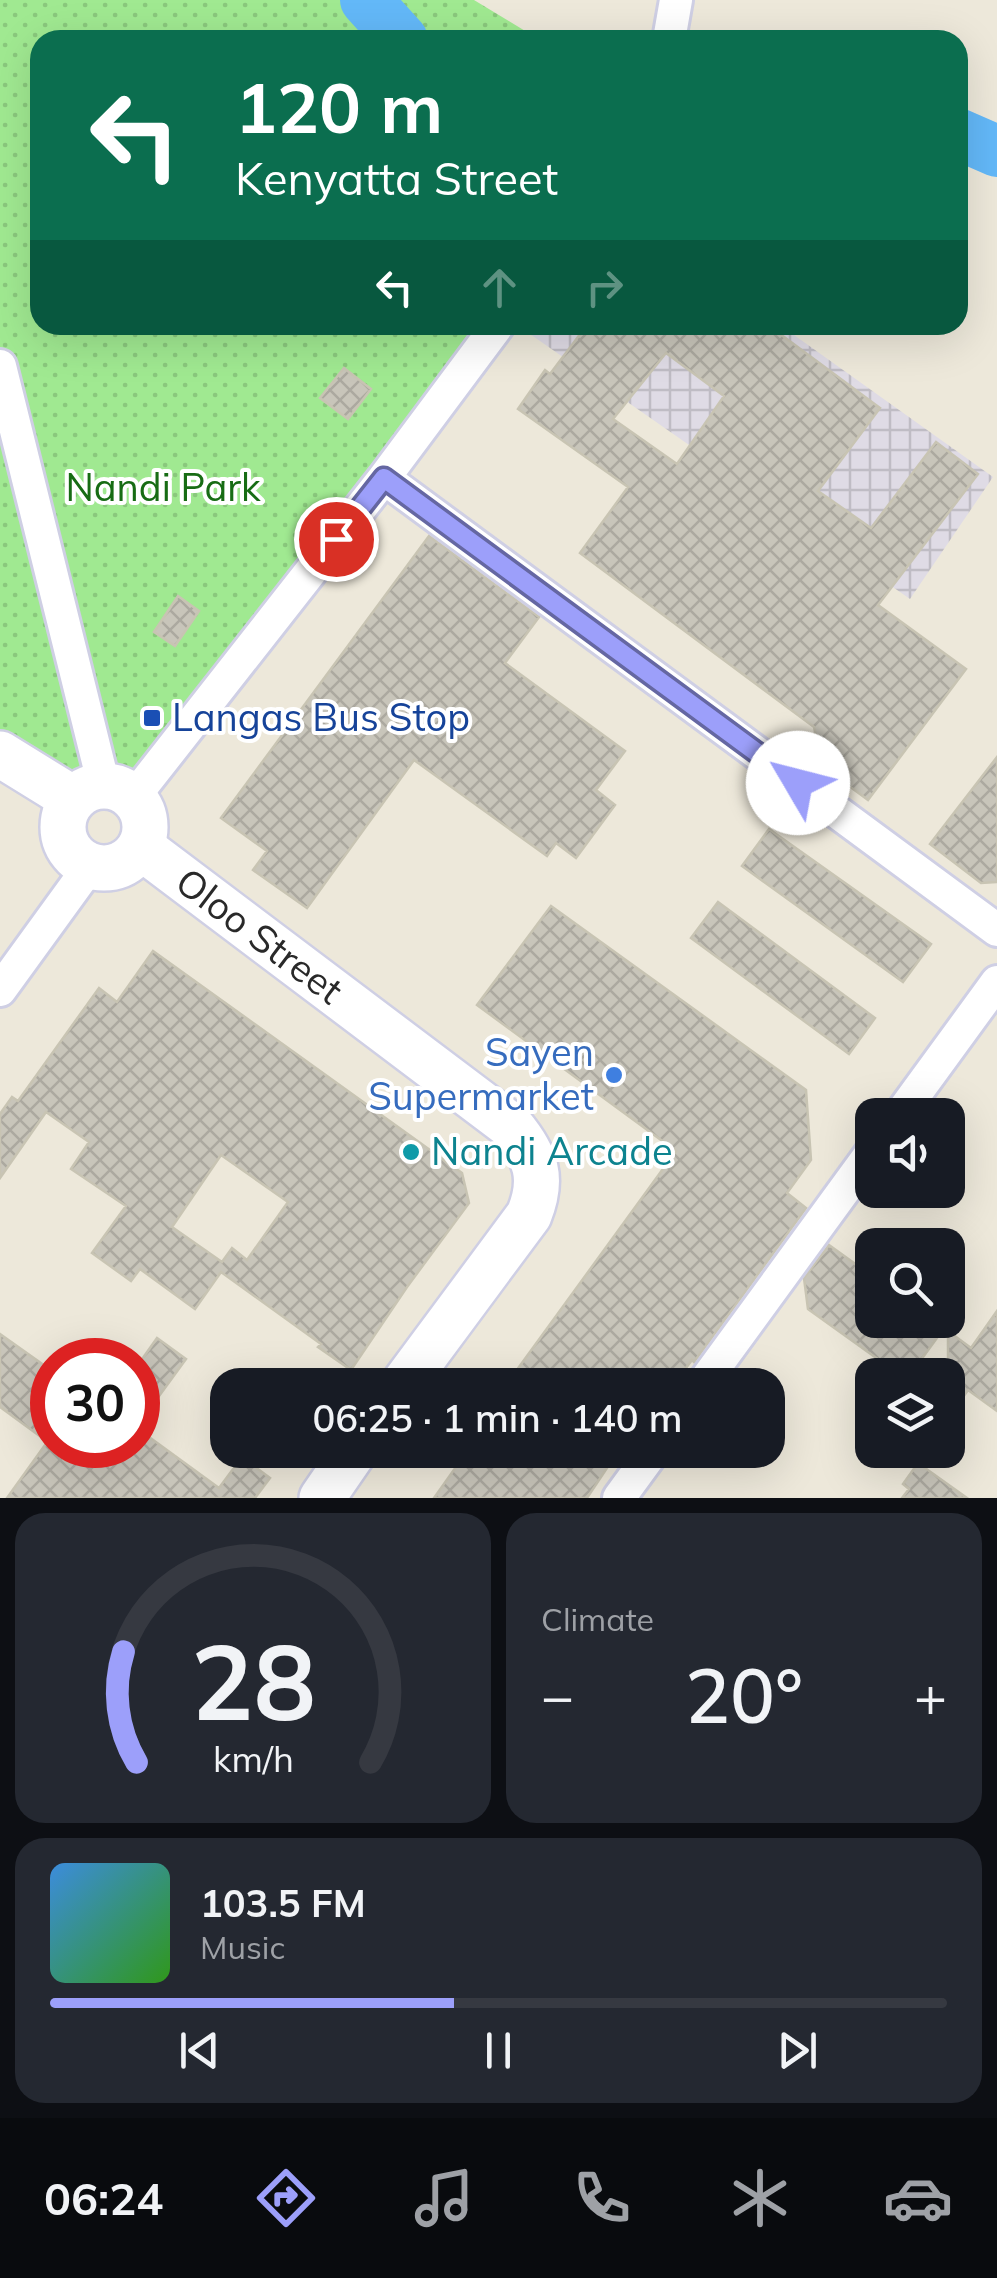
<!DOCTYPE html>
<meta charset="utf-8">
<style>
:root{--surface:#171b24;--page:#242831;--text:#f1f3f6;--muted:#9ea1a6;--line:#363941;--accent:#9c9ffa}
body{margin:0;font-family:Mulish,sans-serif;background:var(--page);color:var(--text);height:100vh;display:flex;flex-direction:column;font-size:38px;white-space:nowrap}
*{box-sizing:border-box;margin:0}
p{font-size:32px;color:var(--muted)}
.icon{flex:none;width:55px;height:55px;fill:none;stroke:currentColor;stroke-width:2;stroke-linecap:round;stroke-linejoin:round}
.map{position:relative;height:1498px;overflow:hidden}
.panel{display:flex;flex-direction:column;gap:15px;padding:15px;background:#0d0f14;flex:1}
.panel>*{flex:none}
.guide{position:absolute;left:30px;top:30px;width:938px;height:305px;border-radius:30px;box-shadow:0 10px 40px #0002;background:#0b6e4f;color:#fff;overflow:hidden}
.controls{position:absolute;left:855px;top:1098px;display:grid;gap:20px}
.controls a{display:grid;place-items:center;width:110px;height:110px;border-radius:20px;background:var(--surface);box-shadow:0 10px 40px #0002;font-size:50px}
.speed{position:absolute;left:30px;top:1338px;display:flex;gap:20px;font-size:50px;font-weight:700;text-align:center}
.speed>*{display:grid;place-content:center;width:130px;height:130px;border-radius:50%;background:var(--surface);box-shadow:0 10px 40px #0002;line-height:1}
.speed .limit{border:15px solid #d22;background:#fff;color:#111}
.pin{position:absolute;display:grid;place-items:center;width:85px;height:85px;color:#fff;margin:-42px;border:5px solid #fff;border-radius:50%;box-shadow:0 2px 10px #0007}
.me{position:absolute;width:110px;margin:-55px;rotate:307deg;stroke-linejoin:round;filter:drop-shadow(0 0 8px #0008)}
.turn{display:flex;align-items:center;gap:35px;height:210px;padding:0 40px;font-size:45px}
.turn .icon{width:130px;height:130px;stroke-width:2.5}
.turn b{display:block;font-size:70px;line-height:85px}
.lanes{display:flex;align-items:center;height:95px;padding:0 40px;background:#0003;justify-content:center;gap:50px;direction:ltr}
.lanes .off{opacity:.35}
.big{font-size:75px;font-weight:600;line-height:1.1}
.panel .card{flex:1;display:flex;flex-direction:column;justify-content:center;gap:15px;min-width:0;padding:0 35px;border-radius:30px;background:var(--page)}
.panel .dial{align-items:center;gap:0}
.dial svg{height:260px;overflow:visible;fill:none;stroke:var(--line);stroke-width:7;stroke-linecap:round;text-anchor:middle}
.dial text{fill:var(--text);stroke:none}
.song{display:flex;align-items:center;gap:30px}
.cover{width:120px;height:120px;border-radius:15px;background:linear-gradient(135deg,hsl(210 70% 55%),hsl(110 70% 35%))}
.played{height:10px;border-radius:5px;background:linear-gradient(90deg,var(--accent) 45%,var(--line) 45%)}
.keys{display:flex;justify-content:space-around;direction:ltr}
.heat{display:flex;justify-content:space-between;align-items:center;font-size:55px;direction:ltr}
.panel .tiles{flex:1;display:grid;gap:15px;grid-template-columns:1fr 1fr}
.card:last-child{grid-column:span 2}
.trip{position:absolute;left:210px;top:1368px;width:575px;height:100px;border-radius:30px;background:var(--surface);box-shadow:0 10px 40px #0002;font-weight:600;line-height:100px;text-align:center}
.tab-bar{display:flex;height:160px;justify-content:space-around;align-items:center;background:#090b0e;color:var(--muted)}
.tab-bar .icon{width:70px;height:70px}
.tab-bar .active{color:var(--accent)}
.tab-bar b{font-size:45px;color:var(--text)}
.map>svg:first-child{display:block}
</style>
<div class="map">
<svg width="997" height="1498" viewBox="0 0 997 1498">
<defs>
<pattern id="industrial-grid" width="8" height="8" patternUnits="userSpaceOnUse" patternTransform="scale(2.5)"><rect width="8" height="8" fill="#dfdbe5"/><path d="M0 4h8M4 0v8" fill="none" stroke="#bfbcc4"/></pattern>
<pattern id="park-dots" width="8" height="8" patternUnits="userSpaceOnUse" patternTransform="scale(2.5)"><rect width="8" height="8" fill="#a0e991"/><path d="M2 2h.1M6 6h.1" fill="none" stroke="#8ac87d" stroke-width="1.8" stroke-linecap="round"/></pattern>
<pattern id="building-cross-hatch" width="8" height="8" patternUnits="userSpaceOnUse" patternTransform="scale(2.5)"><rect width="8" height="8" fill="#c8c5ba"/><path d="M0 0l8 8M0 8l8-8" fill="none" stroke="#aca9a0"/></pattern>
</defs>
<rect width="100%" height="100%" fill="#ede8da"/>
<!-- industrial -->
<path fill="url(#industrial-grid)" d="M 517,325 L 780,325 L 993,477 L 910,599 Z"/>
<!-- park -->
<path fill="url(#park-dots)" d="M 0,0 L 474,0 L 540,40 L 40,40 L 40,325 L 495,325 L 133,790 L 115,782 L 70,793 L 0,750 Z"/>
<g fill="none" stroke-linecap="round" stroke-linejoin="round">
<!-- river -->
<path stroke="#63b8f8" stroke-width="52" d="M 366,0 L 402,40
M 958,134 L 997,151"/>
</g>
<!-- building -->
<path fill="url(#building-cross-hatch)" stroke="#c8c4b3" stroke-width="2.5" fill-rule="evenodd" d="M 587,325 L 768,325 L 880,408 L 818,491 L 871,528 L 936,442 L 978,474 L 878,605 L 966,669 L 868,800 L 822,766 L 814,727 L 580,553 L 628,487 L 518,409 L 545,370 L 550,374 ZM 666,353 L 724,396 L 677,464 L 613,419 Z
M 344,368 L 371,389 L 348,419 L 320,398 Z
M 429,536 L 539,617 L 505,663 L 625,751 L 596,790 L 615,805 L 576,858 L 556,843 L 547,856 L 414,760 L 307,908 L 253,870 L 267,851 L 221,818 Z
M 178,596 L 199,611 L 175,646 L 154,632 Z
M 997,757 L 997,882 L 981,883 L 930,844 Z
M 769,829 L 931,944 L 903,982 L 742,866 Z
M 718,902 L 875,1018 L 849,1054 L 691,938 Z
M 551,906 L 806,1090 L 811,1160 L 787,1193 L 806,1208 L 694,1362 L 692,1360 L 673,1385 L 506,1385 L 676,1151 L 477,1005 Z
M 153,951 L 462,1173 L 469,1203 L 407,1287 L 351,1370 L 318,1347 L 321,1344 L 221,1272 L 195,1309 L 140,1269 L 131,1281 L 92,1253 L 126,1206 L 71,1169 L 89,1142 L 46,1112 L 0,1178 L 0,1114 L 12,1097 L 18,1101 L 99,988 L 117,1002 ZM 221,1155 L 288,1202 L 247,1260 L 232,1248 L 222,1262 L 172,1227 Z
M 829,1245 L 872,1276 L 872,1320 L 950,1320 L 910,1375 L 900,1375 L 808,1309 L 804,1278 Z
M 997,1311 L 997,1411 L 968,1390 L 948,1419 L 948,1331 L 971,1348 Z
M 0,1334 L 52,1371 L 52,1445 L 138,1445 L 138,1429 L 219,1488 L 242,1457 L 270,1478 L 255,1498 L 7,1498 L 45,1445 L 52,1445 L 0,1407 Z
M 157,1338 L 186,1359 L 138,1425 L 138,1365 Z
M 468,1450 L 619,1450 L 587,1498 L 434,1498 Z
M 918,1463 L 967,1498 L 902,1498 L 909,1489 L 903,1484 Z"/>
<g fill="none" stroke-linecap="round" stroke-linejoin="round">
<defs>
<path id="street" d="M 669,40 L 676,0
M 0,366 L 104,786
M 384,478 L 997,930
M 133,798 L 384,478 L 498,325
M 0,990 L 90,866
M 900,1115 L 997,982
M 702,1385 L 872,1152
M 619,1498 L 654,1450"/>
<g id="secondary">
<path d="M 0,754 L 73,799"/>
<circle cx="104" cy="827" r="41"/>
<path id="s1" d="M 141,847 L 511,1126 C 536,1156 544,1178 529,1215 L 403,1385"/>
<path d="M 322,1498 L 355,1450"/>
</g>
</defs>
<!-- street casing -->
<use href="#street" stroke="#cfcfe4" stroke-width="38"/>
<!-- secondary casing -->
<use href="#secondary" stroke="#cfcfe4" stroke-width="50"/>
<!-- street -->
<use href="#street" stroke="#fff" stroke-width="32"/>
<!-- secondary -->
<use href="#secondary" stroke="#fff" stroke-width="45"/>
</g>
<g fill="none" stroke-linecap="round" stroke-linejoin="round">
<defs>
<path id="route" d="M 336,539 L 384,478 L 798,783"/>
</defs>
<!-- route casing -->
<use href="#route" stroke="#6567a2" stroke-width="25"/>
<!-- route -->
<use href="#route" stroke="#9c9ffa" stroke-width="18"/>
</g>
<!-- markers -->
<rect fill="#1a4fb4" stroke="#fff" stroke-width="4" x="142" y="708" width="20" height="20" rx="5"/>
<circle fill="#3f7fe0" stroke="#fff" stroke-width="4" cx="614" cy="1075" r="10"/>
<circle fill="#0f9aa8" stroke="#fff" stroke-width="4" cx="411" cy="1152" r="10"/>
<g text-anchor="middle" stroke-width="8" stroke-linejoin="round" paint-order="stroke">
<!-- park labels -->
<g font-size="38" fill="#176c14" stroke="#fff">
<text x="163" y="501">Nandi Park</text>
</g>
<!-- transit labels -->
<g font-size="38" fill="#164399" stroke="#fff" text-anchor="start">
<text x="172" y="731">Langas Bus Stop</text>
</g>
<!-- street labels -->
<g font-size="38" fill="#292929" stroke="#fff">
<text dy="13" stroke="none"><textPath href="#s1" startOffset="148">Oloo Street</textPath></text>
</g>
<!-- shop labels -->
<g font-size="38" fill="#366cbe" stroke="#fff" text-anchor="end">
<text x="594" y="1066">Sayen<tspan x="594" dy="44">Supermarket</tspan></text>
</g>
<!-- culture labels -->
<g font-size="38" fill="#0d838f" stroke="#fff" text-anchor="start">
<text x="431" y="1165">Nandi Arcade</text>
</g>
</g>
</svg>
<div class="controls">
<a><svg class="icon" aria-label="sound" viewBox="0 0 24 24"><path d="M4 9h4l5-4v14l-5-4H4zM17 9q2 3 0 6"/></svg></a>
<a><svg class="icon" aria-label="search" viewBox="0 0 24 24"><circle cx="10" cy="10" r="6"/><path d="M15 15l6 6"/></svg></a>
<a><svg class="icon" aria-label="layers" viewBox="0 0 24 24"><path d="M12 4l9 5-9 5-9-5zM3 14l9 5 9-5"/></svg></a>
</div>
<div class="speed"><div class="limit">30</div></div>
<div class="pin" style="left:336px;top:539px;background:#d93025"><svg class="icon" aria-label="arrive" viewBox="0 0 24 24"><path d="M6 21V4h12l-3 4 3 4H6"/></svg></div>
<svg class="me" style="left:798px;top:783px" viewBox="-20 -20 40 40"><circle r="19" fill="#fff"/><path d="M0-13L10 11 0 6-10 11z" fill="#9c9ffa"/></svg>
<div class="trip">06:25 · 1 min · 140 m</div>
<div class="guide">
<div class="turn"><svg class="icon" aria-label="left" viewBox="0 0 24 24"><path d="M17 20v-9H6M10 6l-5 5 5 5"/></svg><div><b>120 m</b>Kenyatta Street</div></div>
<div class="lanes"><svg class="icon" aria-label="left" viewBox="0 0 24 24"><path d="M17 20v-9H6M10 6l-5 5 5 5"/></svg><svg class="icon off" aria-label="ahead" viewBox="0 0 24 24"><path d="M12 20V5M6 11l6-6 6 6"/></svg><svg class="icon off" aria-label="right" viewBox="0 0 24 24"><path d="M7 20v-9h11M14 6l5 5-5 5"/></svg></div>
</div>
</div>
<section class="panel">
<div class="tiles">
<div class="card dial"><svg viewBox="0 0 100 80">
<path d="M14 69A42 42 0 1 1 86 69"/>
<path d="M14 69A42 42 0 0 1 10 35" stroke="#9c9ffa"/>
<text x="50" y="56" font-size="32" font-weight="700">28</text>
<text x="50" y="72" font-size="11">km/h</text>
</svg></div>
<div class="card"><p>Climate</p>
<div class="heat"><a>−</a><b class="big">20°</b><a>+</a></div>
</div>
<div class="card">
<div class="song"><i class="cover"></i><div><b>103.5 FM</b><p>Music</p></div></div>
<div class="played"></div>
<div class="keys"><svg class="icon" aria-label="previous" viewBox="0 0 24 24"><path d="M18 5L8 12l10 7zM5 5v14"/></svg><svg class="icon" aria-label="pause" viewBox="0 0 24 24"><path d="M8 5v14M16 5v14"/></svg><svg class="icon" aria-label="next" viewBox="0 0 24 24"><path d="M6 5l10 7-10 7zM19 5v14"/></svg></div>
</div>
</div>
</section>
<nav class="tab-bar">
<b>06:24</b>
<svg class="icon active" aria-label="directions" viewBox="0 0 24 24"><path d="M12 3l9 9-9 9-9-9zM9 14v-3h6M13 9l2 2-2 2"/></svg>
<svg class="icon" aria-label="music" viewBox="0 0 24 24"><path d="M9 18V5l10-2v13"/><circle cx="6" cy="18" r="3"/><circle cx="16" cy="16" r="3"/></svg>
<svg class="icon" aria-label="phone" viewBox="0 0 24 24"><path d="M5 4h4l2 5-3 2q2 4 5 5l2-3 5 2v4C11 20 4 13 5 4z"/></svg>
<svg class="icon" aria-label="climate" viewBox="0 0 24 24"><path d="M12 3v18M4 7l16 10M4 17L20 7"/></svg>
<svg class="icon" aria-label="car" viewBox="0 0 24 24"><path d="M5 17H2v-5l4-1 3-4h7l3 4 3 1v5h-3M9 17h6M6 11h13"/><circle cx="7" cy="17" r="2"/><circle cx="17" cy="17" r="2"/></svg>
</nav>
